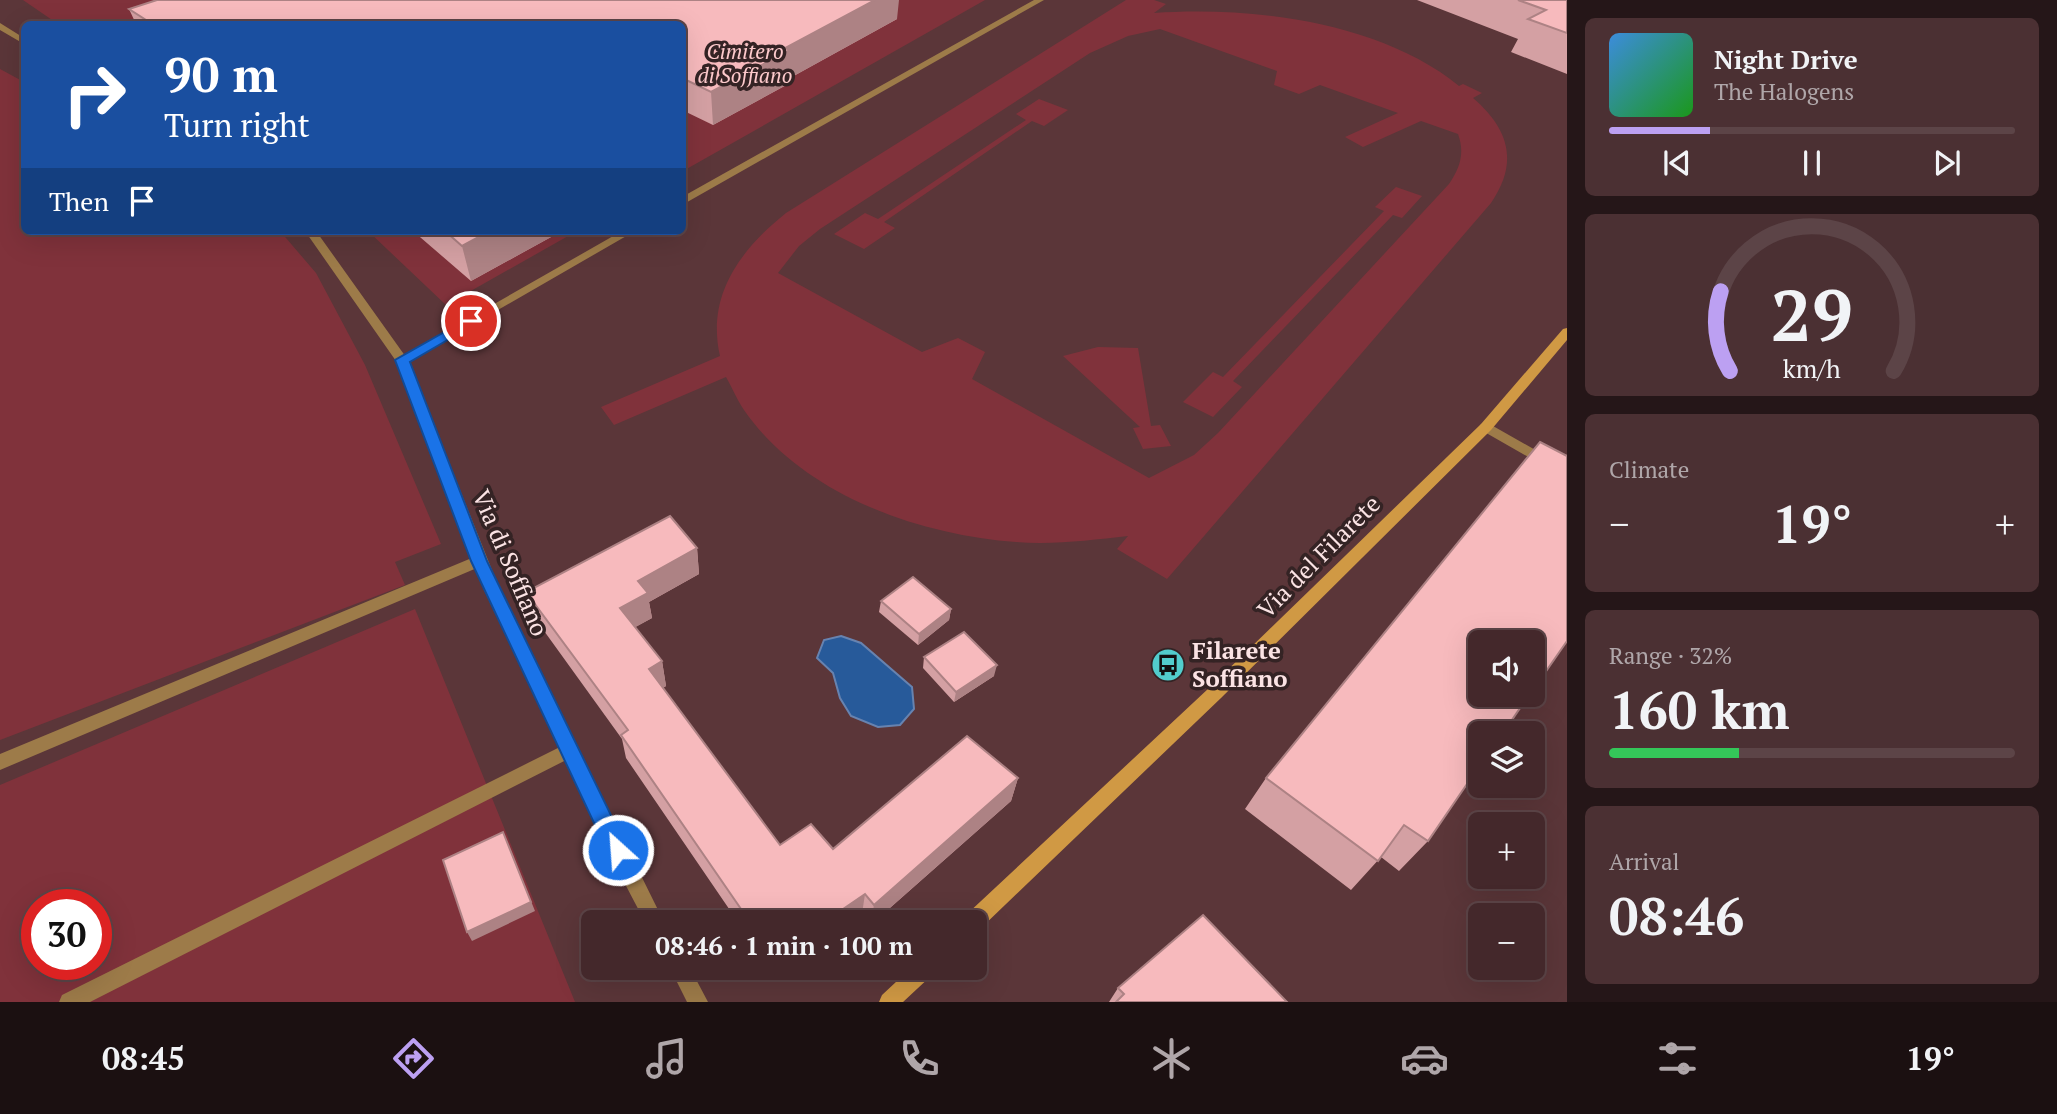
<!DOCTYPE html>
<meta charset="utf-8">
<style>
:root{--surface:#44282b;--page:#4b3033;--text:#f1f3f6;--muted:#afa6a9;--line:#5c4447;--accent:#bca0f2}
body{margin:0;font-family:"PT Serif",serif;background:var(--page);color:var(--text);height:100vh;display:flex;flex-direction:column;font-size:26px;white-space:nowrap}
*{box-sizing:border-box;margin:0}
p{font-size:23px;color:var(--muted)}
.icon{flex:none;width:38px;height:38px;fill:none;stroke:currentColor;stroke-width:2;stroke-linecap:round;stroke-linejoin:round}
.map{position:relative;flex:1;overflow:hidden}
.panel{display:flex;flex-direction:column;gap:18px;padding:18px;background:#251618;width:490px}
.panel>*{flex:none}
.top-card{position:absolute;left:21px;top:21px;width:665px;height:214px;border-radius:10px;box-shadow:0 7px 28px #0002,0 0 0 2px var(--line);background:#1a4fa0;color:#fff;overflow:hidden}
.fabs{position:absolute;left:1468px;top:630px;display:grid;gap:14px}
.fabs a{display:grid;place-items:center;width:77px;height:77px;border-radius:10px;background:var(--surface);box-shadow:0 7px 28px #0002,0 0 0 2px var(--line);font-size:35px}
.speed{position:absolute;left:21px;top:889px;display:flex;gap:14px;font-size:35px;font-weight:700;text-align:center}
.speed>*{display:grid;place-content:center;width:91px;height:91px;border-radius:50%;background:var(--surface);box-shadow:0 7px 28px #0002,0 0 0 2px var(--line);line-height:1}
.speed .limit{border:10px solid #d22;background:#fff;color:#111}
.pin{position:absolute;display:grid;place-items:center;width:60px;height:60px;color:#fff;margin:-30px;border:4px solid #fff;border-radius:50%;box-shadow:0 2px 7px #0007}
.me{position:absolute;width:77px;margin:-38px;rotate:334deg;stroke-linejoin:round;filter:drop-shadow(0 0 5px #0008)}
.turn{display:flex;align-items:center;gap:24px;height:147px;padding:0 28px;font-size:32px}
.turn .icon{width:91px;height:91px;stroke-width:2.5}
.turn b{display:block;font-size:49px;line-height:60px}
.then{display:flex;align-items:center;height:66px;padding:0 28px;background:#0003;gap:14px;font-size:26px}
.big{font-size:52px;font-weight:700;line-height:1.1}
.panel .tile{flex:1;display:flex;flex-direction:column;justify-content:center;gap:10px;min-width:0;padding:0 24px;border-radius:10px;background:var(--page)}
.panel .dial{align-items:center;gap:0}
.dial svg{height:182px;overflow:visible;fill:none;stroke:var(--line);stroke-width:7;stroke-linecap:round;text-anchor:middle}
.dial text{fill:var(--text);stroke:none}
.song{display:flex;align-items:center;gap:21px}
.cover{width:84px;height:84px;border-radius:10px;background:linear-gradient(135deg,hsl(210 70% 55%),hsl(120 70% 35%))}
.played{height:7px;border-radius:4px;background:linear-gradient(90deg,var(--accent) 25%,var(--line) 25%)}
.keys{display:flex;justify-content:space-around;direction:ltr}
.heat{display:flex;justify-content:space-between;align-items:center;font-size:38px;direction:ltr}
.charge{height:10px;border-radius:5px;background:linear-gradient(90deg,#34c759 32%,var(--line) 0)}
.trip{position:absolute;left:581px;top:910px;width:406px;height:70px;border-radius:10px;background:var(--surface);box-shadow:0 7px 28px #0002,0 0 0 2px var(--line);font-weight:700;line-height:70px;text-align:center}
.tabs{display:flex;height:112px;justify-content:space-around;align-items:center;background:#1b1011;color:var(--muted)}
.tabs .icon{width:49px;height:49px}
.tabs .active{color:var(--accent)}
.tabs b{font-size:32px;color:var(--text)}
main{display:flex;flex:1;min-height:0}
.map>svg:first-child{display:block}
</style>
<main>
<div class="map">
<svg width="1567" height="1002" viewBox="0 0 1567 1002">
<rect width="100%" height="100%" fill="#5b3639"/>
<!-- green -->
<path fill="#80323b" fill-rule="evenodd" d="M 23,0 L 985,0 L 683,171 L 682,24 L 58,24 Z
M 1126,0 L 1154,0 L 1166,4 L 1154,13 C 1251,6 1381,22 1459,86 L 1463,84 L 1482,93 L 1473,98 C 1509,129 1519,162 1491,203 L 1167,579 L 1117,549 L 1128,536 C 1091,540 1054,545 1016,542 C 918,535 802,494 744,410 C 737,400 732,387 726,377 L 614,425 L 601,407 L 720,356 C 706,295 741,249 786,213 ZM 1160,29 L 1277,71 L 1274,85 L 1299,94 L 1320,85 L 1398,113 L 1345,137 L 1363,147 L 1421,121 L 1458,134 C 1465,153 1460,168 1449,184 L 1218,433 L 1194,455 L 1149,478 L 972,379 L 985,352 L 958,338 L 922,352 L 778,273 L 799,246 L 820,229 L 1090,53 L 1128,36 Z
M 0,69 L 24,82 L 24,231 L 280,231 L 316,273 L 365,365 L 441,544 L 395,562 L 405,585 L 0,740 Z
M 1039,99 L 1068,110 L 1044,126 L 1032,121 L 884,222 L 895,228 L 864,249 L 834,234 L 865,213 L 878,219 L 1026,120 L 1016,114 Z
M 1396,187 L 1422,196 L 1402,218 L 1393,215 L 1233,381 L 1242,387 L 1213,417 L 1183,402 L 1213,372 L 1223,377 L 1384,211 L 1375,207 Z
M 368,231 L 577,231 L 446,305 Z
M 1098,347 L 1138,348 L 1151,426 L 1160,425 L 1171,446 L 1143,449 L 1133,428 L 1140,427 L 1063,356 Z
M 415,609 L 575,1002 L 0,1002 L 0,785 ZM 37,905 L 96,905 L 96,964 L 37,964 Z"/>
<!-- water -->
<path fill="#275a9a" stroke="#6783b0" stroke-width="2" d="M 841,636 L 861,643 L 912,687 L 914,709 L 900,725 L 878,727 L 851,716 L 840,698 L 833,673 L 817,658 L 824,640 Z"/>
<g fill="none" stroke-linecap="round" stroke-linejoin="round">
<!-- lane -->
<path fill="#9d7b49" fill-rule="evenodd" d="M 1034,0 L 1044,0 L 682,205 L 682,197 Z
M 622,231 L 635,231 L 406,363 L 398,363 L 396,360 Z
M 479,555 L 484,557 L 486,561 L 484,565 L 0,770 L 0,754 Z
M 570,742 L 576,745 L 578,750 L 576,755 L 90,1002 L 59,1002 L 62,995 Z"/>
<!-- street -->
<path fill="#9d7b49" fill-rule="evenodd" d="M 0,23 L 24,38 L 24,44 L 0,30 Z
M 305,231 L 316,231 L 408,360 L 500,590 L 664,922 L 645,922 L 624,882 L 484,590 L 396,361 Z
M 1486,422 L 1567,468 L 1567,479 L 1481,430 L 1479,427 L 1481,424 Z
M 670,968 L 690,968 L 708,1002 L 687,1002 Z"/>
<!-- secondary -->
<path fill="#d09944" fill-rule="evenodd" d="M 1567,328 L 1567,340 L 1491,430 L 1221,698 L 980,929 L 975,931 L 975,922 L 964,922 L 966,915 L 1209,688 L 1481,424 L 1563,329 Z
M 911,968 L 935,968 L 932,975 L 903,1002 L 879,1002 L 882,995 Z"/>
</g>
<!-- wall -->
<path fill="#d4a0a3" d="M 1417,0 L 1567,0 L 1567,74 L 1511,52 L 1518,39 Z
M 129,9 L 897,19 L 790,78 L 790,83 L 713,125 L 682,110 L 682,24 L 136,24 Z
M 413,231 L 562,231 L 471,281 Z
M 1567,456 L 1428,841 L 1399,871 L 1381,857 L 1351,890 L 1245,809 L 1266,778 Z
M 697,548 L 699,574 L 649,602 L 652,618 L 635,627 L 662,661 L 666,686 L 663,688 L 780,845 L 833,849 L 1018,778 L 1011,801 L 874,922 L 868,922 L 862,914 L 850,922 L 738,922 L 626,758 L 622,739 L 534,617 L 526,592 Z
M 881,601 L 951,609 L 949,620 L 918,645 L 879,612 Z
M 924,657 L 994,676 L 954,702 L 923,668 Z
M 769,968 L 786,968 L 774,976 Z
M 1118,988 L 1287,1002 L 1109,1002 Z"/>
<!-- shaded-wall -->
<path fill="#ad8284" d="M 875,0 L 899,0 L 897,19 L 790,78 L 790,83 L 713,125 L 711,92 L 785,48 Z
M 490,231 L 562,231 L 471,281 L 462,246 Z
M 697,548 L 699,574 L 649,602 L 652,618 L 625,633 L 620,608 L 638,581 Z
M 951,609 L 949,620 L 918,645 L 919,634 Z
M 662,661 L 666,686 L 653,693 L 649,669 Z
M 997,665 L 994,676 L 954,702 L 956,692 Z
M 1018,778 L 1011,801 L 874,922 L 871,922 L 874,905 Z
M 503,832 L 535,911 L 472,941 L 467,932 Z
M 865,894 L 862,914 L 850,922 L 824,922 Z
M 774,968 L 786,968 L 774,976 Z"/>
<!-- building -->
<path fill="#f7babd" stroke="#ad8284" stroke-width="2" d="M 157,0 L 875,0 L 785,48 L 790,50 L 711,92 L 682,78 L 682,24 L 135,24 L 146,20 L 129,9 Z
M 1518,0 L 1567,0 L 1567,33 L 1528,19 L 1546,10 Z
M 445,231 L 490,231 L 462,246 Z
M 1540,442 L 1567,456 L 1567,641 L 1533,690 L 1533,642 L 1480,642 L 1480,695 L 1529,695 L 1503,733 L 1480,733 L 1480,765 L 1428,841 L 1404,825 L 1378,861 L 1266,778 Z
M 670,516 L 697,548 L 638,581 L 648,593 L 620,608 L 662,661 L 649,669 L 780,845 L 811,824 L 833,849 L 967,736 L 1018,778 L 874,905 L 865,894 L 824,922 L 750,922 L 621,735 L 628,730 L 526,592 Z
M 913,577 L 951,609 L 919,634 L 881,601 Z
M 964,632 L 997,665 L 956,692 L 924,657 Z
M 503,832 L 531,902 L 467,932 L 443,860 Z
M 1203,915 L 1287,1002 L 1116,1002 L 1124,994 L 1118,988 Z"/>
<!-- route -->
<path fill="#1a73e8" stroke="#114b97" stroke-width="2" d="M 471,317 L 475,318 L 475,324 L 410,362 L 487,561 L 628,850 L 625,857 L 618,860 L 610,857 L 471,561 L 395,360 Z"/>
<!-- icons -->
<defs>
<symbol id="bus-disc" viewBox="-11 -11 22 22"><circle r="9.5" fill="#52cdcd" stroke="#342324"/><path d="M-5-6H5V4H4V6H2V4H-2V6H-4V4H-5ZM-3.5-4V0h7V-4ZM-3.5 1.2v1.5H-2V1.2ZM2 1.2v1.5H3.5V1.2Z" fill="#111"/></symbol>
</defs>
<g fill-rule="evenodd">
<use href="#bus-disc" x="1149" y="646" width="38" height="38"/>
</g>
<g text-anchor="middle" stroke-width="7" stroke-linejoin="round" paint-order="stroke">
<!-- far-park labels -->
<g font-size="21" font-style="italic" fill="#fecacc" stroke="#342324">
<text x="745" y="59">Cimitero<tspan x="745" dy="24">di Soffiano</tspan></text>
</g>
<!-- street labels -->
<g font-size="24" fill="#fbe3e4" stroke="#342324">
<text transform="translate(1319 557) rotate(-45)" y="8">Via del Filarete</text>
<text transform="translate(510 563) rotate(67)" y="8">Via di Soffiano</text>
</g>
<!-- poi labels -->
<g font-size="24" font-weight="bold" fill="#fbe3e4" stroke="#342324" text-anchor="start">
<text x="1192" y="659">Filarete<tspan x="1192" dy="28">Soffiano</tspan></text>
</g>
</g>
</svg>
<div class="fabs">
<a><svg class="icon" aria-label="sound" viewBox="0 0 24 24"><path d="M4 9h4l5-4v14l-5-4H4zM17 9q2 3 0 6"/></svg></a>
<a><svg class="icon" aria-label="layers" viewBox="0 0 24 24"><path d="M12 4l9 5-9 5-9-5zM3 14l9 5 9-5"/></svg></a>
<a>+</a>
<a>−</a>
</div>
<div class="speed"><div class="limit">30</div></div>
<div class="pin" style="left:471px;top:321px;background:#d93025"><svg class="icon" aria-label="arrive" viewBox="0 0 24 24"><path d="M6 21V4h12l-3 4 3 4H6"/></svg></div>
<svg class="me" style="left:618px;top:850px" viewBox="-20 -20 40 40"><circle r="17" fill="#1a73e8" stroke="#fff" stroke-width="3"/><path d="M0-11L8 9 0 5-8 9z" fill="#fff"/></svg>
<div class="trip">08:46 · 1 min · 100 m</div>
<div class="top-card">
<div class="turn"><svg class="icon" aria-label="right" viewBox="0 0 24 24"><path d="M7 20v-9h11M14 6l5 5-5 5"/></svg><div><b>90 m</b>Turn right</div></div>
<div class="then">Then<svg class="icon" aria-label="arrive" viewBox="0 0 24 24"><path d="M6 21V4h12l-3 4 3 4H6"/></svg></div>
</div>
</div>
<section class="panel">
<div class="tile">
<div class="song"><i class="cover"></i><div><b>Night Drive</b><p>The Halogens</p></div></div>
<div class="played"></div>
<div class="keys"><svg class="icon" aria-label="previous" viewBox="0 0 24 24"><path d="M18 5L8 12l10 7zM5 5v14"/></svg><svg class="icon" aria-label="pause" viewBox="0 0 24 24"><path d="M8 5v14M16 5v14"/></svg><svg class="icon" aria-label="next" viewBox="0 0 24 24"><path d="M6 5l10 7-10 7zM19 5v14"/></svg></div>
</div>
<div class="tile dial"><svg viewBox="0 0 100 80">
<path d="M14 69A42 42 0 1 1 86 69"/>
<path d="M14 69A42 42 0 0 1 10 34" stroke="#bca0f2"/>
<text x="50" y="56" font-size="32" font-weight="700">29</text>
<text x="50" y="72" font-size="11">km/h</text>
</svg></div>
<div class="tile"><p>Climate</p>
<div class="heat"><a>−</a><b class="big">19°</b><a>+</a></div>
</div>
<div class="tile"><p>Range · 32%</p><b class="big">160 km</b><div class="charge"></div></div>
<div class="tile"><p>Arrival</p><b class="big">08:46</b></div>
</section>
</main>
<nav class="tabs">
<b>08:45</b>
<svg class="icon active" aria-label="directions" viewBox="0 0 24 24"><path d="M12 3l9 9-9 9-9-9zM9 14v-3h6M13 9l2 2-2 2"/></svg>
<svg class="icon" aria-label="music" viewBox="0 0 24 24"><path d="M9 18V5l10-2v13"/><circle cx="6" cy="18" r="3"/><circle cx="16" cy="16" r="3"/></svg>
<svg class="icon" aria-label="phone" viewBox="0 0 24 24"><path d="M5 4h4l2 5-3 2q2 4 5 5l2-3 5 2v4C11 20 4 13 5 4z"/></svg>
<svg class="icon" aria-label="climate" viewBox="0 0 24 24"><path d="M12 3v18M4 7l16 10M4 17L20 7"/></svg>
<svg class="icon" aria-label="car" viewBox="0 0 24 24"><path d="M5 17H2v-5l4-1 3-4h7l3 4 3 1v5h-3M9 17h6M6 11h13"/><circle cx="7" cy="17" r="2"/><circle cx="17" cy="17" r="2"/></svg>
<svg class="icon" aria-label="filters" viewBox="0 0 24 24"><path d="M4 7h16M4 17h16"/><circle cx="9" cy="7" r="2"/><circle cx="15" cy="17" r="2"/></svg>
<b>19°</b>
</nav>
